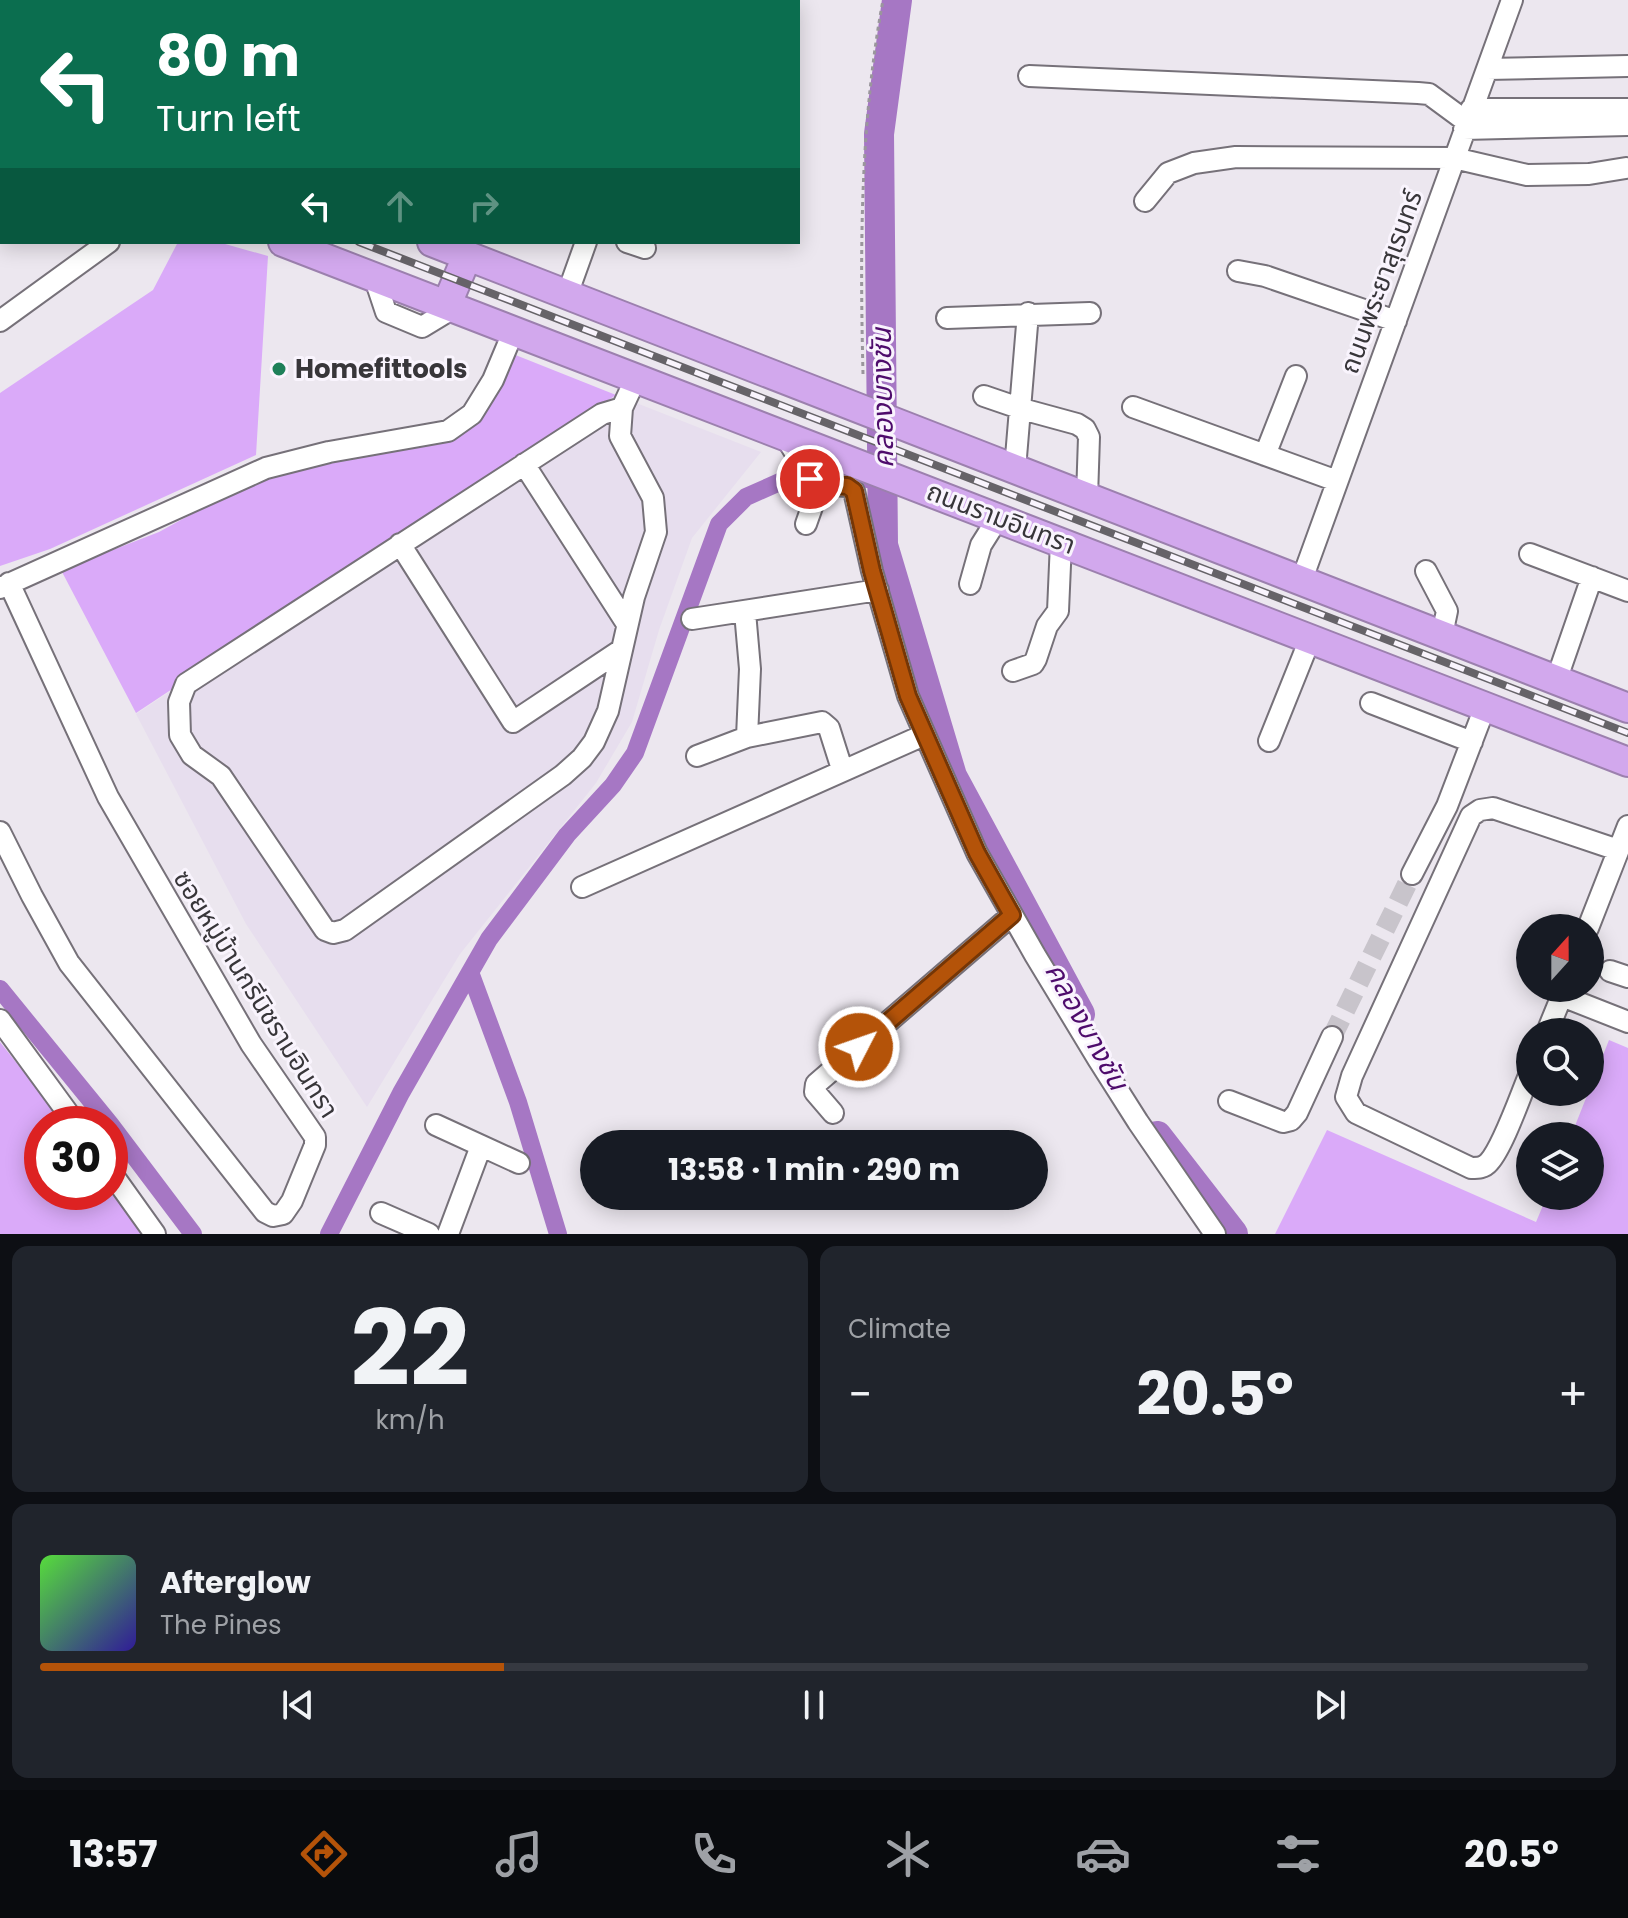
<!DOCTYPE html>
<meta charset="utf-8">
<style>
:root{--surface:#171b24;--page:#20242c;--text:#f1f3f6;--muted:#9ea1a6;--line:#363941;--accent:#b45309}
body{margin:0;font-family:Poppins,"Noto Sans Thai",sans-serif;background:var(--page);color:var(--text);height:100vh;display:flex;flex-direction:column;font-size:30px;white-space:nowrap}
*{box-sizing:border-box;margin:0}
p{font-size:26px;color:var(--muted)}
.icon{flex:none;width:44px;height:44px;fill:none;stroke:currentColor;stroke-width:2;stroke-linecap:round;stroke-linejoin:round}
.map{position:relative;height:1234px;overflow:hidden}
.panel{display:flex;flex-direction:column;gap:12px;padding:12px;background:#0d0f14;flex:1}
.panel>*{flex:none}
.banner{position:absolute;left:0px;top:0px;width:800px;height:244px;box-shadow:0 4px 20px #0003;background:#0b6e4f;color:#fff;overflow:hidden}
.needle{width:52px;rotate:21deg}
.controls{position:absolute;left:1516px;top:914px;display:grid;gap:16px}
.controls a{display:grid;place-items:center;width:88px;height:88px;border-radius:50%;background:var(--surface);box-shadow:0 4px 20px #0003;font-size:40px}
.speed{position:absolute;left:24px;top:1106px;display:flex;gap:16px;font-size:40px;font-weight:700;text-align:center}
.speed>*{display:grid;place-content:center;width:104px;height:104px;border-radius:50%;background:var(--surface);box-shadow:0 4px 20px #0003;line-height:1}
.speed .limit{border:12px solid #d22;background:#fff;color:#111}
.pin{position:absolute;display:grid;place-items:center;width:68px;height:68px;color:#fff;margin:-34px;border:4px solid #fff;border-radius:50%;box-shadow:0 2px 8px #0007}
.me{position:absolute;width:88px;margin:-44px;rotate:49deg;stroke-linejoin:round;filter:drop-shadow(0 0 6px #0008)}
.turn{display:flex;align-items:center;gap:28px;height:168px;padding:0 24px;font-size:36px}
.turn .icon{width:104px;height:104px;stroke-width:2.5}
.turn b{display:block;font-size:56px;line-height:68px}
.lanes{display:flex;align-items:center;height:76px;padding:0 24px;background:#0003;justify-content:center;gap:40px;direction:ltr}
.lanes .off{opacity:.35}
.big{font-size:60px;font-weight:700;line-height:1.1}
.panel .widget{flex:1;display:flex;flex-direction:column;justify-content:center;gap:12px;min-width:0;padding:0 28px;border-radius:16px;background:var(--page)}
.panel .dial{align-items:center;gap:0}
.dial b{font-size:104px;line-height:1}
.song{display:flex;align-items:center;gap:24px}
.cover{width:96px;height:96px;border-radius:12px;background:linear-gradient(135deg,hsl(110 70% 55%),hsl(250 70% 35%))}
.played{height:8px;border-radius:4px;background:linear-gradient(90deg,var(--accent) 30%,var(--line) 30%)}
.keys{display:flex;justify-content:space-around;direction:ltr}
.heat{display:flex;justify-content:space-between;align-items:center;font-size:44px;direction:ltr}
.panel .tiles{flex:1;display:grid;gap:12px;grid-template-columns:1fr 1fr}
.widget:last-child{grid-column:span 2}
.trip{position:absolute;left:580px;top:1130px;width:468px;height:80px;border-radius:40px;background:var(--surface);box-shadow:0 4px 20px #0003;font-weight:700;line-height:80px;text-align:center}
.tabs{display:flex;height:128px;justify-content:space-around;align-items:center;background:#090b0e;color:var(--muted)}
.tabs .icon{width:56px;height:56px}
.tabs .current{color:var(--accent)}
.tabs b{font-size:36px;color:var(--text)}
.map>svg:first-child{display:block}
</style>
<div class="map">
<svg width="1628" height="1234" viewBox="0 0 1628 1234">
<rect width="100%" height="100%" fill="#ece7ef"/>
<!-- built -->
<path fill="#e7deee" d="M 616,395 L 761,452 L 692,538 L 659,630 L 632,722 L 596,783 L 460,954 L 367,1107 L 246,924 L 136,714 Z"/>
<!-- green -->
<path fill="#daaaf9" d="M 178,242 L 218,242 L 268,256 L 256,455 L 50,549 L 0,566 L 0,393 L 153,290 Z
M 513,354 L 616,395 L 136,713 L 61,570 L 159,532 L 230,493 L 283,471 L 433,444 L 459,436 L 489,407 Z
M 1609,1040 L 1628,1048 L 1628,1234 L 1275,1234 L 1327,1130 L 1536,1222 L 1547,1196 L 1590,1196 L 1590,1136 L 1571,1136 Z
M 0,1042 L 65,1124 L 42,1124 L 42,1192 L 110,1192 L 110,1181 L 152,1234 L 0,1234 Z"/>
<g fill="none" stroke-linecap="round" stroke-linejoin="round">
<!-- canal -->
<path stroke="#a677c4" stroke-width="18" d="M 470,972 L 518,1102 L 558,1234
M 0,989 L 110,1124
M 110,1124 L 193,1234
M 329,1234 L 401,1093 L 489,939 L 567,835 L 613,785 L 635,753 L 719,524 L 746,497 L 782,481 L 825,471 L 872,480"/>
<!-- river -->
<path stroke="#a677c4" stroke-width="30" d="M 897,0 L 879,134 L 883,545 L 952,776 L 1080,1014
M 1157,1136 L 1233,1234"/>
<!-- minor-tunnel -->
<path stroke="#c8c4cb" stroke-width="20" stroke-dasharray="20 10" stroke-linecap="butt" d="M 1332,1037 L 1412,874"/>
<defs>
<path id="minor" d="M 715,0 L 715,2
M 587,2 L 587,0
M 764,2 L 782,0
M 0,22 L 2,23
M 1487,69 L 1628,66
M 1029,76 L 1418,93 L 1429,94 L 1467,122
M 1471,109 L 1628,109
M 1464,129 L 1628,125
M 1145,201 L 1168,173 L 1194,163 L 1236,157 L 1454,158 L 1527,175 L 1589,174 L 1626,168
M 0,211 L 2,213
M 627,242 L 645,248
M 1238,271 L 1265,276 L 1396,321
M 374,276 L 386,312 L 422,327 L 455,307
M 567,295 L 586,242
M 947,318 L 1090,313
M 0,321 L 109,242
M 984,396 L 1022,409 L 1077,424 L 1085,429 L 1089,437 L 1087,497
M 1133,407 L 1337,481
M 622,408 L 602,414 L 186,684 L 179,702 L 180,735 L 192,755 L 221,776 L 325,930 L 333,933 L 345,930 L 563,775 L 582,758 L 594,742 L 608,711 L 634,597 L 656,532 L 653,498 L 620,436 L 622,408 L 636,378
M 784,434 L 814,484 L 847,486 L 854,491 L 872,571 L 908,696 L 977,853 L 1035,955 L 1098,1059 L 1138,1122 L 1215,1234
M 1265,455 L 1296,376
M 524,464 L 627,624
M 1015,469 L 1028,313
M 806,524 L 812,507 L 814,484
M 400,544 L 513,722 L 621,650
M 1530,554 L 1628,591
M 1426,571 L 1447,611 L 1442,635
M 1301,582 L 1512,0
M 970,584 L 981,545 L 998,518
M 0,588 L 266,468 L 329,452 L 448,431 L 472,414 L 493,380 L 514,330
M 692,619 L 878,590
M 1013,671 L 1033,664 L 1036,659 L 1047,626 L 1058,611 L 1061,542
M 1556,681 L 1592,577
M 1371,703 L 1472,742
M 747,737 L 822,722 L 829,728 L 842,769
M 1269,741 L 1310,639
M 697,756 L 747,737 L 750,669 L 745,612
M 0,832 L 32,896 L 69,963 L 265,1212 L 273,1216 L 283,1214 L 292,1201 L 315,1145 L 315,1137 L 251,1044 L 108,797 L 9,583
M 1412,874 L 1447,806 L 1485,707
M 582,887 L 924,735
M 1588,928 L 1628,826
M 1610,971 L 1628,977
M 1562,996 L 1628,1022
M 0,1020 L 76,1124
M 1547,1032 L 1565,988
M 1530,1073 C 1521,1094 1503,1147 1489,1162 C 1484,1168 1478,1168 1471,1168 L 1356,1113 L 1346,1097 L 1352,1076 L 1471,816 L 1480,810 L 1493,808 L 1618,850
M 1229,1101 L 1283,1122 L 1291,1120 L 1297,1113 L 1332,1037
M 833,1113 L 815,1092 L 816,1084 L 1012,915
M 436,1125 L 519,1163
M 110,1171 L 155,1234
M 381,1213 L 429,1234
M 448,1234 L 481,1146"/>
<path id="highway" d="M 0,75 L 2,75
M 0,133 L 2,134
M 283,242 L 1628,762
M 432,242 L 1628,708
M 447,304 L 467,256"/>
</defs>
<!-- minor casing -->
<use href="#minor" stroke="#767179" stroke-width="24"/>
<!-- highway casing -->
<use href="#highway" stroke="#9c80ae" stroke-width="32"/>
<!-- path -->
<path stroke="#9a969c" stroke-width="3" stroke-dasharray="4 4" stroke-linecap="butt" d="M 863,374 C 860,249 860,123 883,0"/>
<!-- minor -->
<use href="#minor" stroke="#fff" stroke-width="20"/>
<!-- highway -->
<use href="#highway" stroke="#d2a8ed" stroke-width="28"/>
<defs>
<path id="rail" d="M 0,103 L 2,103
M 359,242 L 1628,733"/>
</defs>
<!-- rail casing -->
<use href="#rail" stroke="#666368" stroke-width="8"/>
<!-- rail -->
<use href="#rail" stroke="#f9f4fd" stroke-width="5" stroke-dasharray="15" stroke-linecap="butt"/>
</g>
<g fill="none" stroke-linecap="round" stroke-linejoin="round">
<defs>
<path id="route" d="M 810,479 L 814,484 L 847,486 L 854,491 L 872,571 L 908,696 L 977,853 L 1012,915 L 859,1047"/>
</defs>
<!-- route casing -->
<use href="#route" stroke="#753606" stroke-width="20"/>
<!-- route -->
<use href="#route" stroke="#b45309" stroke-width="14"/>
</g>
<!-- markers -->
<circle fill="#1e8059" stroke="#f9f4fd" stroke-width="3" cx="279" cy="369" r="8"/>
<g text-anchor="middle" stroke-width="6" stroke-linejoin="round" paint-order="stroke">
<!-- street labels -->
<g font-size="26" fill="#38363a" stroke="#f9f4fd">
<text transform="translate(1381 282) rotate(-70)" y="9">ถนนพระยาสุเรนทร์</text>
<text transform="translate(1001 518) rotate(21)" y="9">ถนนรามอินทรา</text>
<text transform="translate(256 994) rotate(58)" y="9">ซอยหมู่บ้านกรีนิชรามอินทรา</text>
</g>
<!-- poi labels -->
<g font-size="26" font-weight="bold" fill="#38363a" stroke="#f9f4fd" text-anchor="start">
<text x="295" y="378">Homefittools</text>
</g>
<!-- water labels -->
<g font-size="28" font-style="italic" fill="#4e0c6c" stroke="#f9f4fd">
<text transform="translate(882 398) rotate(-91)" y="10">คลองบางชัน</text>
<text transform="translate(1087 1026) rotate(61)" y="10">คลองบางชัน</text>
</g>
</g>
</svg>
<div class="controls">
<a><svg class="needle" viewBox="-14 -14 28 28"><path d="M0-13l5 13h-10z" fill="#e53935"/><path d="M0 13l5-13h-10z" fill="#9ea1a6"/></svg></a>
<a><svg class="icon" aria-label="search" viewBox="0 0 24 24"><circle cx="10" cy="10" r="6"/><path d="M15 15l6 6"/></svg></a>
<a><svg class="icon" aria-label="layers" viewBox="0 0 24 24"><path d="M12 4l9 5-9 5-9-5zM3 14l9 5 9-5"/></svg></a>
</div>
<div class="speed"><div class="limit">30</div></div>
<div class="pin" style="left:810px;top:479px;background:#d93025"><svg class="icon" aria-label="arrive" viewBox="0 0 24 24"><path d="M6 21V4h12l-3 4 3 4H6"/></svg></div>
<svg class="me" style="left:859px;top:1047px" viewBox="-20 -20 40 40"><circle r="17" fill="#b45309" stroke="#fff" stroke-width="3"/><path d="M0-11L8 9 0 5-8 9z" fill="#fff"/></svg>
<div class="trip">13:58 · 1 min · 290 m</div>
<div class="banner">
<div class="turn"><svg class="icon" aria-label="left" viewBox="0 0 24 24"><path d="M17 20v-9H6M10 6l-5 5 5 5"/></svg><div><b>80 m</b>Turn left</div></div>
<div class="lanes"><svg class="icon" aria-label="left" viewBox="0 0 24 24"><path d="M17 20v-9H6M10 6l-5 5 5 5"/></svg><svg class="icon off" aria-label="ahead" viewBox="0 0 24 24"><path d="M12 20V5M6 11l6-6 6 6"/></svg><svg class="icon off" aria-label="right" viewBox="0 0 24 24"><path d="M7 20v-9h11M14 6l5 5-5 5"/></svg></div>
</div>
</div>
<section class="panel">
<div class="tiles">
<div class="widget dial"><b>22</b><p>km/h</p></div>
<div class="widget"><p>Climate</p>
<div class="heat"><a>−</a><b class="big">20.5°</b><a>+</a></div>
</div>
<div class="widget">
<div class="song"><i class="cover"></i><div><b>Afterglow</b><p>The Pines</p></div></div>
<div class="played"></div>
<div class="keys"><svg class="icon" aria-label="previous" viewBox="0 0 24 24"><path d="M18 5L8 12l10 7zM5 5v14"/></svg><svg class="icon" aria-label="pause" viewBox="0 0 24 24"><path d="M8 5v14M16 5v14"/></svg><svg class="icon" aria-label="next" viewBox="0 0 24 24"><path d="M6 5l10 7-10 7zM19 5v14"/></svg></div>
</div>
</div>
</section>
<nav class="tabs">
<b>13:57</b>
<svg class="icon current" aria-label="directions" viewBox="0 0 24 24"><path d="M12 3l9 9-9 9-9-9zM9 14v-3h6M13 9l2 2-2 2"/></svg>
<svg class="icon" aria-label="music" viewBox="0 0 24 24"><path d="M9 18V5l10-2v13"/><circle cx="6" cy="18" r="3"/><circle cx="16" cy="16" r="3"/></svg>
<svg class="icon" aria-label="phone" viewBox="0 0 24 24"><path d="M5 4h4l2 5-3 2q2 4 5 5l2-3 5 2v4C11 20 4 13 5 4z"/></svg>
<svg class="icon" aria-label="climate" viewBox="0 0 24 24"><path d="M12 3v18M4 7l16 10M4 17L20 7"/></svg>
<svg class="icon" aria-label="car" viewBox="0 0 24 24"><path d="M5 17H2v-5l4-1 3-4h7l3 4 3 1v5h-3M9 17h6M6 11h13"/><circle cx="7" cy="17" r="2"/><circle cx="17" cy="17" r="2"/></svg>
<svg class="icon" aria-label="filters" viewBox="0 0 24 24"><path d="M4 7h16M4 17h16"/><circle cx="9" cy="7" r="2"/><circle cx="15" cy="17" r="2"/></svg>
<b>20.5°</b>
</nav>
